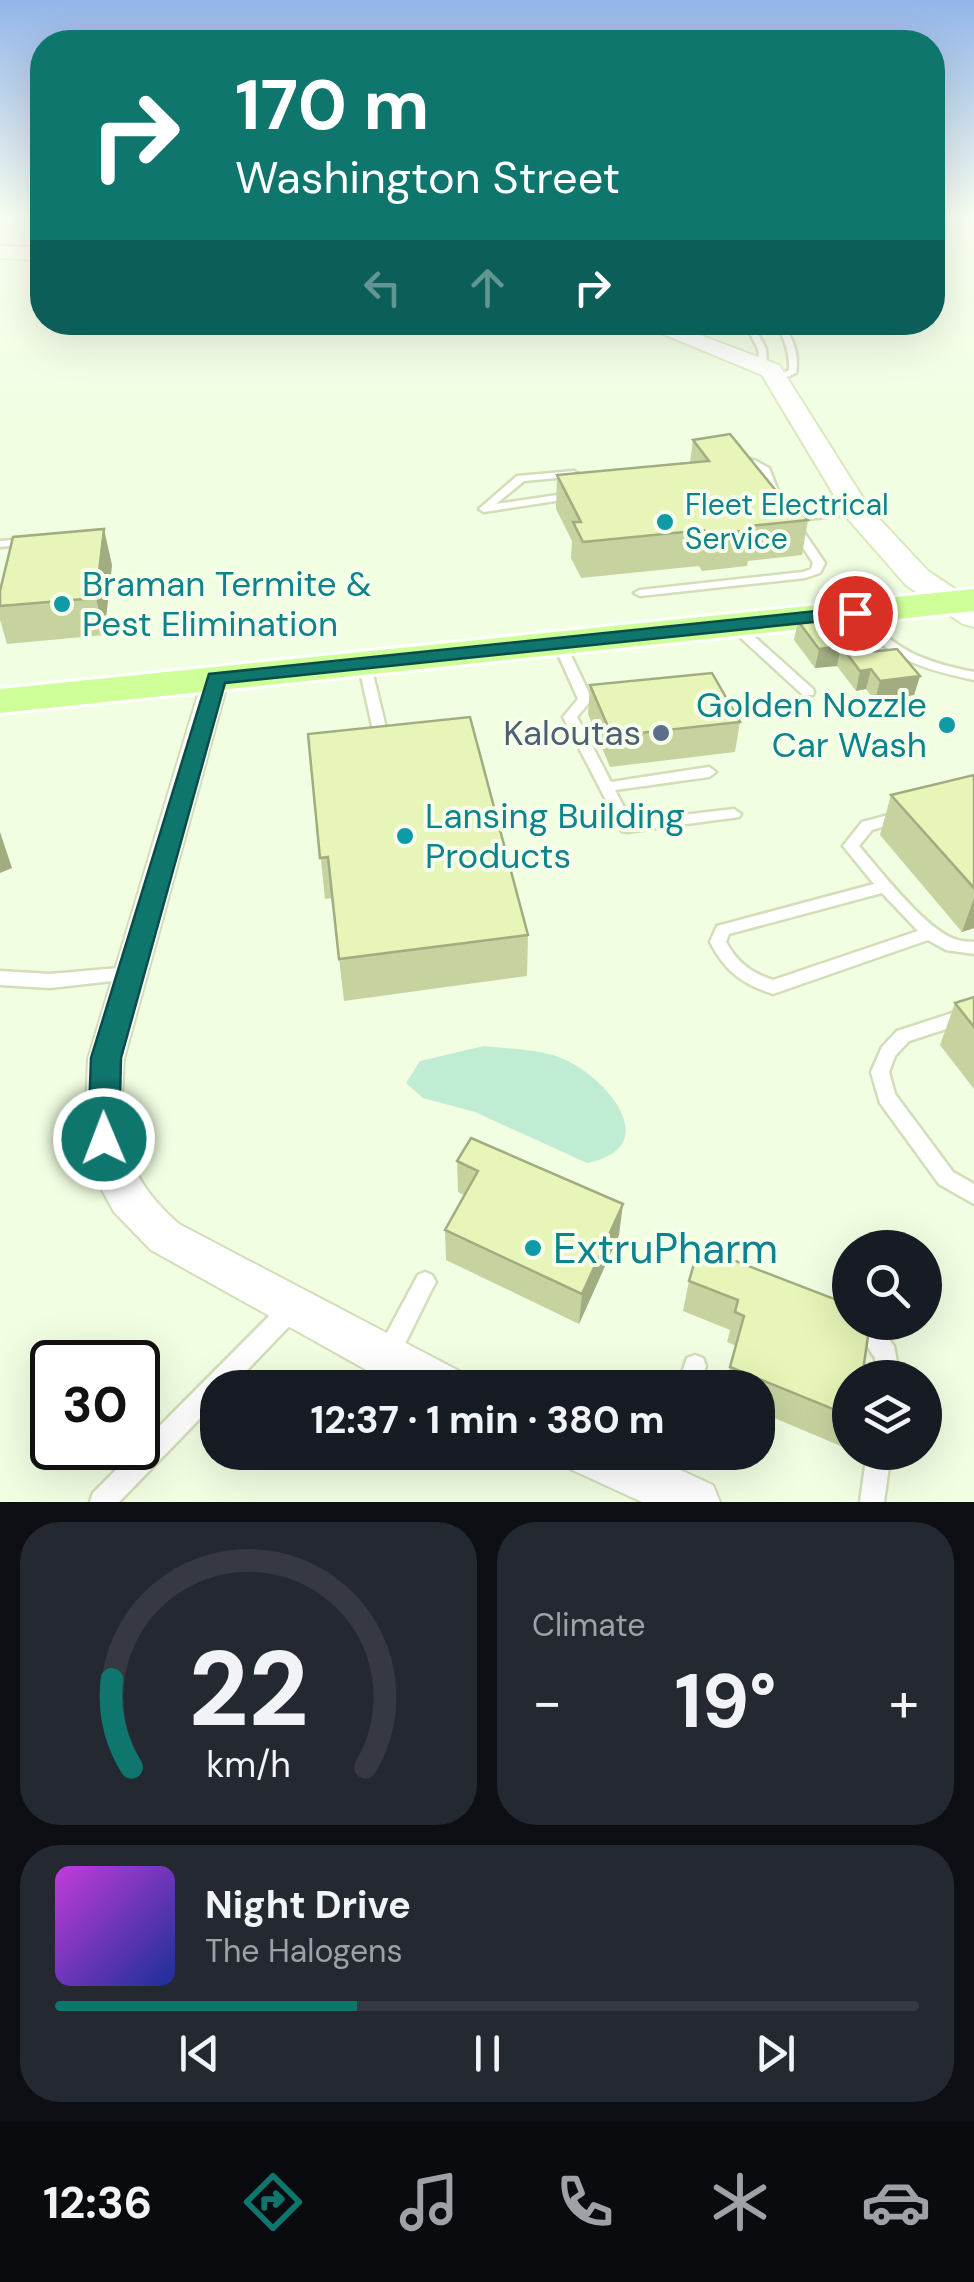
<!DOCTYPE html>
<meta charset="utf-8">
<style>
:root{--surface:#171b24;--page:#242831;--text:#f1f3f6;--muted:#9ea1a6;--line:#363941;--accent:#0f766e}
body{margin:0;font-family:"DM Sans",sans-serif;background:var(--page);color:var(--text);height:100vh;display:flex;flex-direction:column;font-size:38px;white-space:nowrap}
*{box-sizing:border-box;margin:0}
p{font-size:32px;color:var(--muted)}
.icon{flex:none;width:55px;height:55px;fill:none;stroke:currentColor;stroke-width:2;stroke-linecap:round;stroke-linejoin:round}
.map{position:relative;height:1502px;overflow:hidden}
.sheet{display:flex;flex-direction:column;gap:20px;padding:20px;background:#0d0f14;flex:1}
.sheet>*{flex:none}
.banner{position:absolute;left:30px;top:30px;width:915px;height:305px;border-radius:40px;box-shadow:0 10px 40px #0002;background:#0f766e;color:#fff;overflow:hidden}
.tools{position:absolute;left:832px;top:1230px;display:grid;gap:20px}
.tools a{display:grid;place-items:center;width:110px;height:110px;border-radius:50%;background:var(--surface);box-shadow:0 10px 40px #0002;font-size:50px}
.speed{position:absolute;left:30px;top:1340px;display:flex;gap:20px;font-size:50px;font-weight:700;text-align:center}
.speed>*{display:grid;place-content:center;width:130px;height:130px;border-radius:50%;background:var(--surface);box-shadow:0 10px 40px #0002;line-height:1}
.speed .limit{border:5px solid #111;border-radius:15px;background:#fff;color:#111}
.pin{position:absolute;display:grid;place-items:center;width:85px;height:85px;color:#fff;margin:-42px;border:5px solid #fff;border-radius:50%;box-shadow:0 2px 10px #0007}
.me{position:absolute;width:110px;margin:-55px;rotate:359deg;stroke-linejoin:round;filter:drop-shadow(0 0 8px #0008)}
.turn{display:flex;align-items:center;gap:35px;height:210px;padding:0 40px;font-size:45px}
.turn .icon{width:130px;height:130px;stroke-width:2.5}
.turn b{display:block;font-size:70px;line-height:85px}
.lanes{display:flex;align-items:center;height:95px;padding:0 40px;background:#0003;justify-content:center;gap:50px;direction:ltr}
.lanes .off{opacity:.35}
.big{font-size:75px;font-weight:700;line-height:1.1}
.sheet .tile{flex:1;display:flex;flex-direction:column;justify-content:center;gap:15px;min-width:0;padding:0 35px;border-radius:40px;background:var(--page)}
.sheet .dial{align-items:center;gap:0}
.dial svg{height:260px;overflow:visible;fill:none;stroke:var(--line);stroke-width:7;stroke-linecap:round;text-anchor:middle}
.dial text{fill:var(--text);stroke:none}
.song{display:flex;align-items:center;gap:30px}
.cover{width:120px;height:120px;border-radius:15px;background:linear-gradient(135deg,hsl(290 70% 55%),hsl(230 70% 35%))}
.played{height:10px;border-radius:5px;background:linear-gradient(90deg,var(--accent) 35%,var(--line) 35%)}
.keys{display:flex;justify-content:space-around;direction:ltr}
.heat{display:flex;justify-content:space-between;align-items:center;font-size:55px;direction:ltr}
.sheet .tiles{flex:1;display:grid;gap:20px;grid-template-columns:1fr 1fr}
.tile:last-child{grid-column:span 2}
.trip{position:absolute;left:200px;top:1370px;width:575px;height:100px;border-radius:40px;background:var(--surface);box-shadow:0 10px 40px #0002;font-weight:700;line-height:100px;text-align:center}
.tabs{display:flex;height:160px;justify-content:space-around;align-items:center;background:#090b0e;color:var(--muted)}
.tabs .icon{width:70px;height:70px}
.tabs .on{color:var(--accent)}
.tabs b{font-size:45px;color:var(--text)}
.map>svg:first-child{display:block}
</style>
<div class="map">
<svg width="974" height="1502" viewBox="0 0 974 1502">
<rect width="100%" height="100%" fill="#f1fee2"/>
<!-- green -->
<path fill="#c0ecd3" d="M 484,1046 C 509,1049 538,1049 561,1058 C 605,1075 667,1147 587,1163 L 475,1112 L 423,1098 L 406,1083 L 420,1061 Z"/>
<g fill="none" stroke-linecap="round" stroke-linejoin="round">
<defs>
<path id="lane" d="M 744,322 L 752,322 L 766,349 L 767,368 L 760,366 L 758,349 Z
M 775,322 L 783,322 C 792,339 800,354 796,373 L 778,381 L 774,378 L 789,370 C 790,352 784,338 775,322 Z
M 740,457 L 756,461 L 769,468 L 782,501 L 781,503 L 773,503 L 772,501 L 761,472 L 737,462 L 735,460 Z
M 574,471 L 579,474 L 578,476 L 524,481 L 496,504 L 571,493 L 576,496 L 575,498 L 484,512 L 479,509 L 517,476 Z
M 857,508 L 862,511 L 861,513 L 790,521 L 785,518 L 790,515 Z
M 795,524 L 799,525 L 825,563 L 820,573 L 805,578 L 640,596 L 634,593 L 640,590 L 803,572 L 811,569 L 813,563 L 790,527 Z
M 26,539 L 30,540 L 30,544 L 0,547 L 0,541 Z
M 855,609 L 859,610 C 897,651 920,661 974,672 L 974,680 C 917,668 892,659 851,616 L 849,613 Z
M 734,621 L 738,622 L 813,689 L 814,692 L 813,695 L 803,695 L 730,628 L 728,625 Z
M 559,639 L 565,643 L 592,699 L 577,717 L 611,782 L 709,767 L 716,772 L 709,777 L 615,790 L 631,821 L 734,809 L 741,814 L 739,817 L 627,832 L 622,831 L 563,717 L 578,699 L 553,643 Z
M 364,658 L 370,662 L 390,744 L 383,748 L 376,744 L 358,662 Z
M 900,812 L 905,814 L 907,817 L 905,820 L 872,830 L 859,846 C 880,870 928,933 958,940 C 963,942 969,941 974,942 L 974,954 L 946,950 L 928,940 L 773,994 C 742,984 725,971 710,942 L 717,926 L 874,884 L 843,846 L 862,822 ZM 882,893 L 918,931 L 773,980 C 751,973 737,962 726,942 L 729,934 Z
M 130,967 L 136,968 L 138,973 L 136,978 L 130,979 L 50,988 L 0,985 L 0,971 L 50,974 Z
M 974,1006 L 974,1020 L 909,1041 L 895,1056 L 889,1072 L 895,1094 L 953,1172 L 974,1184 L 974,1204 L 939,1184 L 880,1103 L 871,1072 L 882,1047 L 897,1031 Z
M 425,1272 L 432,1275 L 436,1282 L 432,1289 L 397,1360 L 389,1363 L 381,1360 L 378,1352 L 381,1344 L 418,1275 Z
M 289,1300 L 297,1304 L 300,1311 L 297,1318 L 230,1388 L 218,1388 L 218,1400 L 119,1502 L 90,1502 L 93,1493 L 281,1304 Z
M 851,1322 L 876,1322 L 894,1346 L 900,1378 L 878,1378 L 875,1358 Z
M 695,1355 L 703,1358 L 706,1366 L 699,1388 L 677,1388 L 687,1358 Z
M 657,1452 L 681,1452 L 669,1488 L 661,1492 L 653,1488 L 649,1480 Z
M 867,1452 L 891,1452 L 884,1502 L 860,1502 Z"/>
<path id="street" d="M 216,670 L 229,678 L 124,1059 C 119,1133 121,1173 179,1224 L 461,1372 L 467,1388 L 399,1388 L 151,1250 L 114,1212 L 96,1179 L 85,1135 L 88,1059 L 203,678 Z
M 564,1452 L 641,1452 L 713,1485 L 720,1502 L 642,1502 L 570,1469 Z"/>
<path id="secondary" d="M 0,246 L 42,248 L 42,260 L 0,258 Z
M 634,322 L 665,322 L 779,365 L 870,509 L 928,571 L 974,602 L 974,627 L 963,624 L 906,585 L 849,520 L 762,375 Z"/>
<path id="primary" d="M 974,589 L 974,611 L 0,713 L 0,689 Z"/>
</defs>
<!-- lane casing -->
<use href="#lane" stroke="#d3deb8" stroke-width="5"/>
<!-- street casing -->
<use href="#street" stroke="#d3deb8" stroke-width="4"/>
<!-- secondary casing -->
<use href="#secondary" stroke="#dbe8bb" stroke-width="4"/>
<!-- primary casing -->
<use href="#primary" stroke="#fff" stroke-width="6"/>
<!-- lane -->
<use href="#lane" fill="#fff" fill-rule="evenodd"/>
<!-- street -->
<use href="#street" fill="#fff" fill-rule="evenodd"/>
<!-- secondary -->
<use href="#secondary" fill="#fff" fill-rule="evenodd"/>
<!-- primary -->
<use href="#primary" fill="#cfff98" fill-rule="evenodd"/>
</g>
<!-- wall -->
<path fill="#c7d39e" d="M 693,440 L 786,503 L 808,520 L 802,555 L 748,561 L 747,566 L 702,571 L 699,566 L 581,578 L 571,558 L 572,541 L 556,509 L 557,475 L 690,463 Z
M 112,565 L 104,635 L 7,644 L 0,620 L 0,591 Z
M 798,621 L 920,676 L 914,695 L 875,701 L 866,689 L 856,691 L 837,666 L 815,668 L 794,640 Z
M 590,685 L 740,722 L 735,752 L 610,767 L 588,714 Z
M 308,734 L 528,935 L 527,976 L 344,1001 L 332,898 L 325,899 Z
M 974,775 L 974,928 L 962,932 L 880,835 L 891,795 Z
M 974,997 L 974,1089 L 940,1045 L 955,1003 Z
M 457,1161 L 619,1235 L 579,1324 L 446,1260 L 445,1230 L 464,1195 L 458,1192 Z
M 699,1247 L 850,1378 L 850,1430 L 843,1447 L 758,1411 L 758,1388 L 724,1388 L 736,1346 L 727,1342 L 730,1330 L 683,1311 L 689,1281 Z"/>
<!-- shaded-wall -->
<path fill="#a2ac81" d="M 104,529 L 112,565 L 104,635 L 96,598 Z
M 841,646 L 837,666 L 815,668 L 819,649 Z
M 871,669 L 866,689 L 856,691 L 860,671 Z
M 920,676 L 914,695 L 875,701 L 880,681 Z
M 0,832 L 12,868 L 0,873 Z
M 974,898 L 974,928 L 962,932 Z
M 623,1204 L 619,1235 L 579,1324 L 582,1294 Z"/>
<!-- building -->
<path fill="#e7f5b8" stroke="#a2ac81" stroke-width="2.5" d="M 730,434 L 786,503 L 794,503 L 808,520 L 749,526 L 752,530 L 707,535 L 704,530 L 583,542 L 573,522 L 581,522 L 557,475 L 709,461 L 693,440 Z
M 104,529 L 96,598 L 0,606 L 0,591 L 13,537 Z
M 841,615 L 870,652 L 897,649 L 920,676 L 880,681 L 871,669 L 860,671 L 841,646 L 819,649 L 798,621 Z
M 712,673 L 740,722 L 612,736 L 590,685 Z
M 470,717 L 528,935 L 339,959 L 328,857 L 320,858 L 308,734 Z
M 974,775 L 974,888 L 891,795 Z
M 974,997 L 974,1027 L 955,1003 Z
M 471,1138 L 623,1204 L 582,1294 L 445,1230 L 478,1171 L 457,1161 Z
M 699,1247 L 850,1305 L 850,1322 L 870,1322 L 862,1378 L 850,1378 L 850,1416 L 730,1367 L 744,1316 L 735,1312 L 738,1300 L 689,1281 Z"/>
<!-- sky -->
<linearGradient id="sky" x2="0" y2="1"><stop stop-color="#93b5e8"/><stop offset="0.51" stop-color="#f9fff2"/><stop offset="1" stop-color="#f9fff2" stop-opacity="0"/></linearGradient>
<rect width="974" height="425" fill="url(#sky)"/>
<!-- route -->
<path fill="#0f766e" stroke="#0a4d48" stroke-width="2.5" d="M 855,607 L 862,609 L 862,617 L 225,683 L 121,1058 L 119,1139 L 115,1149 L 104,1153 L 92,1149 L 88,1139 L 91,1058 L 209,674 Z"/>
<!-- markers -->
<g fill="#0f9aa8" stroke="#f6ffea" stroke-width="4">
<circle cx="665" cy="522" r="10"/>
<circle cx="62" cy="604" r="10"/>
<circle cx="947" cy="725" r="10"/>
<circle cx="405" cy="836" r="10"/>
<circle cx="533" cy="1248" r="10"/>
</g>
<circle fill="#5c6f8a" stroke="#f6ffea" stroke-width="4" cx="661" cy="733" r="10"/>
<g text-anchor="middle" stroke-width="8" stroke-linejoin="round" paint-order="stroke">
<!-- far-culture labels -->
<g font-size="30" fill="#0d838f" stroke="#f6ffea" text-anchor="start">
<text x="685" y="515">Fleet Electrical<tspan x="685" dy="34">Service</tspan></text>
</g>
<!-- culture labels -->
<g font-size="35" fill="#0d838f" stroke="#f6ffea" text-anchor="start">
<text x="82" y="596">Braman Termite &amp;<tspan x="82" dy="40">Pest Elimination</tspan></text>
<text x="927" y="717" text-anchor="end">Golden Nozzle<tspan x="927" dy="40">Car Wash</tspan></text>
<text x="425" y="828">Lansing Building<tspan x="425" dy="40">Products</tspan></text>
</g>
<!-- service labels -->
<g font-size="35" fill="#4e5e75" stroke="#f6ffea" text-anchor="end">
<text x="641" y="745">Kaloutas</text>
</g>
<!-- near-culture labels -->
<g font-size="42" fill="#0d838f" stroke="#f6ffea" text-anchor="start">
<text x="553" y="1263">ExtruPharm</text>
</g>
</g>
</svg>
<div class="tools">
<a><svg class="icon" aria-label="search" viewBox="0 0 24 24"><circle cx="10" cy="10" r="6"/><path d="M15 15l6 6"/></svg></a>
<a><svg class="icon" aria-label="layers" viewBox="0 0 24 24"><path d="M12 4l9 5-9 5-9-5zM3 14l9 5 9-5"/></svg></a>
</div>
<div class="speed"><div class="limit">30</div></div>
<div class="pin" style="left:855px;top:613px;background:#d93025"><svg class="icon" aria-label="arrive" viewBox="0 0 24 24"><path d="M6 21V4h12l-3 4 3 4H6"/></svg></div>
<svg class="me" style="left:104px;top:1139px" viewBox="-20 -20 40 40"><circle r="17" fill="#0f766e" stroke="#fff" stroke-width="3"/><path d="M0-11L8 9 0 5-8 9z" fill="#fff"/></svg>
<div class="trip">12:37 · 1 min · 380 m</div>
<div class="banner">
<div class="turn"><svg class="icon" aria-label="right" viewBox="0 0 24 24"><path d="M7 20v-9h11M14 6l5 5-5 5"/></svg><div><b>170 m</b>Washington Street</div></div>
<div class="lanes"><svg class="icon off" aria-label="left" viewBox="0 0 24 24"><path d="M17 20v-9H6M10 6l-5 5 5 5"/></svg><svg class="icon off" aria-label="ahead" viewBox="0 0 24 24"><path d="M12 20V5M6 11l6-6 6 6"/></svg><svg class="icon" aria-label="right" viewBox="0 0 24 24"><path d="M7 20v-9h11M14 6l5 5-5 5"/></svg></div>
</div>
</div>
<section class="sheet">
<div class="tiles">
<div class="tile dial"><svg viewBox="0 0 100 80">
<path d="M14 69A42 42 0 1 1 86 69"/>
<path d="M14 69A42 42 0 0 1 8 42" stroke="#0f766e"/>
<text x="50" y="56" font-size="32" font-weight="700">22</text>
<text x="50" y="72" font-size="11">km/h</text>
</svg></div>
<div class="tile"><p>Climate</p>
<div class="heat"><a>−</a><b class="big">19°</b><a>+</a></div>
</div>
<div class="tile">
<div class="song"><i class="cover"></i><div><b>Night Drive</b><p>The Halogens</p></div></div>
<div class="played"></div>
<div class="keys"><svg class="icon" aria-label="previous" viewBox="0 0 24 24"><path d="M18 5L8 12l10 7zM5 5v14"/></svg><svg class="icon" aria-label="pause" viewBox="0 0 24 24"><path d="M8 5v14M16 5v14"/></svg><svg class="icon" aria-label="next" viewBox="0 0 24 24"><path d="M6 5l10 7-10 7zM19 5v14"/></svg></div>
</div>
</div>
</section>
<nav class="tabs">
<b>12:36</b>
<svg class="icon on" aria-label="directions" viewBox="0 0 24 24"><path d="M12 3l9 9-9 9-9-9zM9 14v-3h6M13 9l2 2-2 2"/></svg>
<svg class="icon" aria-label="music" viewBox="0 0 24 24"><path d="M9 18V5l10-2v13"/><circle cx="6" cy="18" r="3"/><circle cx="16" cy="16" r="3"/></svg>
<svg class="icon" aria-label="phone" viewBox="0 0 24 24"><path d="M5 4h4l2 5-3 2q2 4 5 5l2-3 5 2v4C11 20 4 13 5 4z"/></svg>
<svg class="icon" aria-label="climate" viewBox="0 0 24 24"><path d="M12 3v18M4 7l16 10M4 17L20 7"/></svg>
<svg class="icon" aria-label="car" viewBox="0 0 24 24"><path d="M5 17H2v-5l4-1 3-4h7l3 4 3 1v5h-3M9 17h6M6 11h13"/><circle cx="7" cy="17" r="2"/><circle cx="17" cy="17" r="2"/></svg>
</nav>
